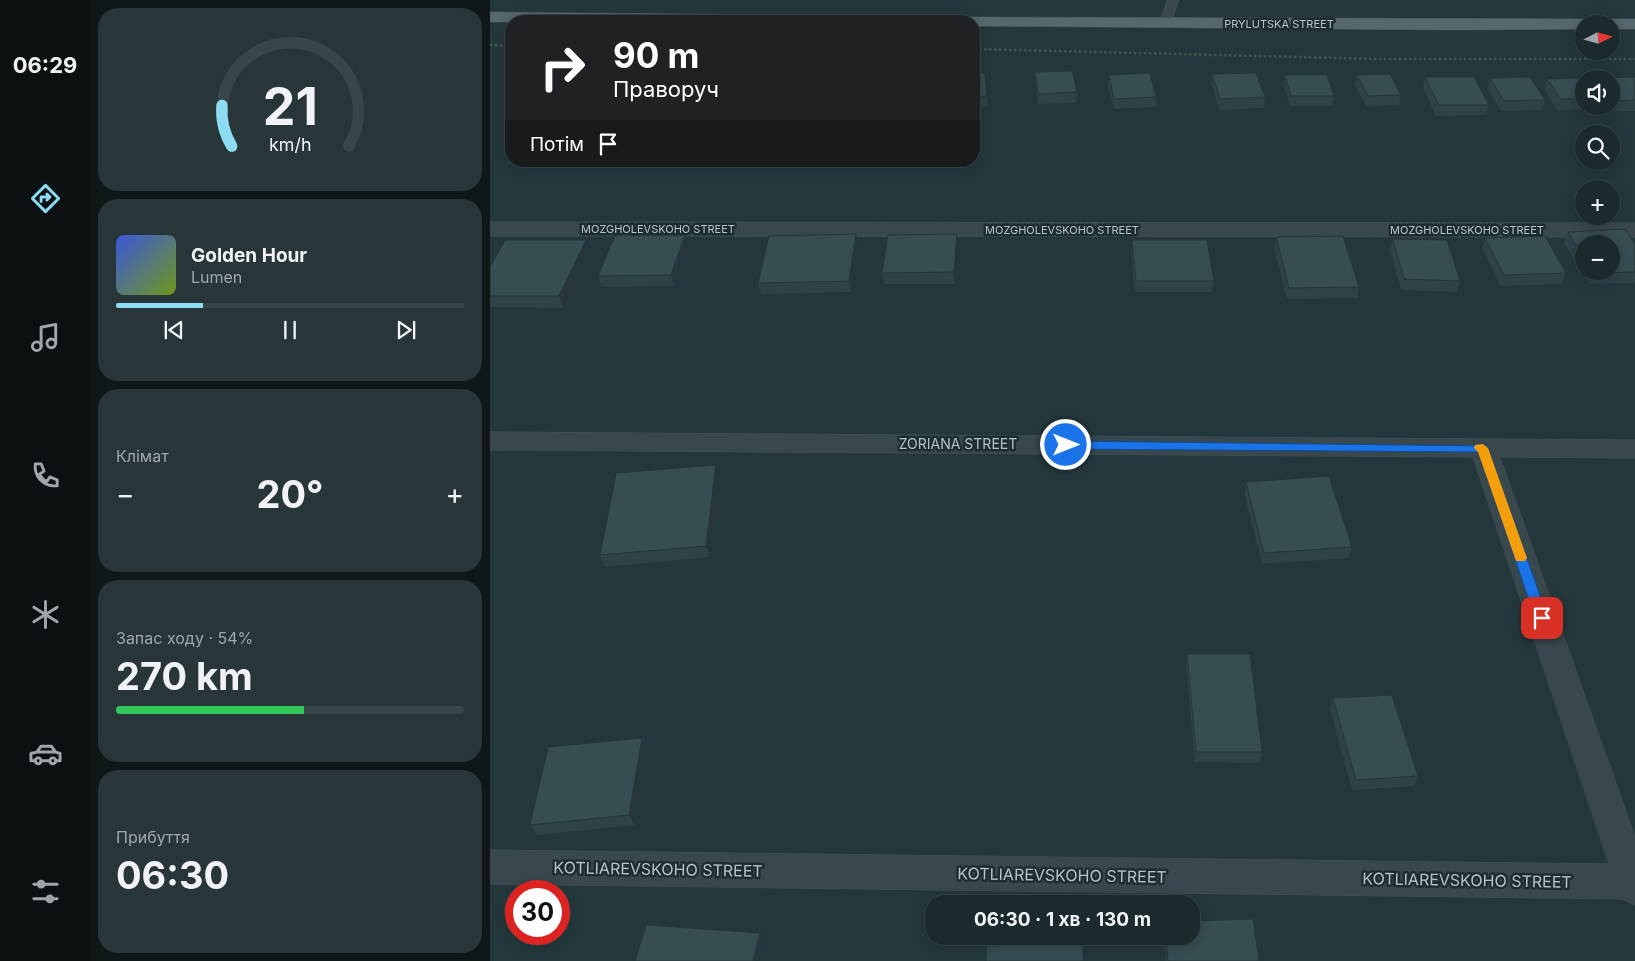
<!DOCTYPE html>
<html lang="uk">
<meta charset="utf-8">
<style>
:root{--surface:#1b2a2d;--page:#283639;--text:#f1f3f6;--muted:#a0a7aa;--line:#394649;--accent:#8cdcf4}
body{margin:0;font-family:Inter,sans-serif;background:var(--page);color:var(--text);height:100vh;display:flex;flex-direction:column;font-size:19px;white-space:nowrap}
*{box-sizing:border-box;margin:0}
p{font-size:16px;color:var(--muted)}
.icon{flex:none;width:28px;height:28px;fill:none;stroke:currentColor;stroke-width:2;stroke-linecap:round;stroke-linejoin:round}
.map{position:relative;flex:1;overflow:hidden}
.sheet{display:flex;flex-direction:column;gap:8px;padding:8px;background:#0f1719;width:400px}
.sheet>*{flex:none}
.hud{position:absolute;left:15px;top:15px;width:475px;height:152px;border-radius:20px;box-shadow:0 2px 12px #0003,0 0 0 1px var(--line);background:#202124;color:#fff;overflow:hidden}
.needle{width:32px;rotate:84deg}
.fabs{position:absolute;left:1085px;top:15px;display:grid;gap:10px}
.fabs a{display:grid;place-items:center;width:45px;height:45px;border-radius:50%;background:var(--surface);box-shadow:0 2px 12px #0003,0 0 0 1px var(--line);font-size:25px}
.speed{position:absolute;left:15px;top:880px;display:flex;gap:10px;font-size:25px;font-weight:700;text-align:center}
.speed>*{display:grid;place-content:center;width:65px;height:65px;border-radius:50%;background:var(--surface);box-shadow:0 2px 12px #0003,0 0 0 1px var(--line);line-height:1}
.speed .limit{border:8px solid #d22;background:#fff;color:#111}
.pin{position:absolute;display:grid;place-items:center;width:42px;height:42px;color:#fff;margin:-21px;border-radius:10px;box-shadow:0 2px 8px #0006}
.me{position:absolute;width:55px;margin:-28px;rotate:90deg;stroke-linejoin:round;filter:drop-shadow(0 0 4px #0008)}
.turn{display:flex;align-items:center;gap:18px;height:105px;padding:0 25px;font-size:22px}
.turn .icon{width:65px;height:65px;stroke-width:2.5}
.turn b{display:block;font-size:35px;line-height:42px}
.then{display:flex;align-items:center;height:48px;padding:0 25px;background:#0003;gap:10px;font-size:19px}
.big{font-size:38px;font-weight:700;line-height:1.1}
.sheet .widget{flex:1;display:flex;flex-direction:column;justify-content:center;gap:8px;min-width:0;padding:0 18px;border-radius:20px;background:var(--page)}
.sheet .dial{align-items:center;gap:0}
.dial svg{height:130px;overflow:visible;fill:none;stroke:var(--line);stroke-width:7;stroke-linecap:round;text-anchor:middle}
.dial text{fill:var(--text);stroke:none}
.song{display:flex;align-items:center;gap:15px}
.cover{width:60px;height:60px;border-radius:8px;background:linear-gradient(135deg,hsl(230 70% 55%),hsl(80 70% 35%))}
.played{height:5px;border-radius:2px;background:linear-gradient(90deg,var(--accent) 25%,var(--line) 25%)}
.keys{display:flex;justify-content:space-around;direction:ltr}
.heat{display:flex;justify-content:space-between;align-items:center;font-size:28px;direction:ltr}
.charge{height:8px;border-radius:4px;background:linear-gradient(90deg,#34c759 54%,var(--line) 0)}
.trip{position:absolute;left:435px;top:895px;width:275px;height:50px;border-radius:20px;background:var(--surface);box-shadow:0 2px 12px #0003,0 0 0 1px var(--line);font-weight:700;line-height:50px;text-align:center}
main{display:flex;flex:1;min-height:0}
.tabs{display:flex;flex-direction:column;width:90px;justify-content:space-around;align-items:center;background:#0b1112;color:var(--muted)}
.tabs .icon{width:35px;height:35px}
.tabs .active{color:var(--accent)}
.tabs b{font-size:22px;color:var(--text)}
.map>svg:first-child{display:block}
</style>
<main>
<nav class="tabs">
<b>06:29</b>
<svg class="icon active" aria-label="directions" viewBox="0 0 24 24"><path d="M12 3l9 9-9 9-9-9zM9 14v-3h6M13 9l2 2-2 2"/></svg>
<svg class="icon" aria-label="music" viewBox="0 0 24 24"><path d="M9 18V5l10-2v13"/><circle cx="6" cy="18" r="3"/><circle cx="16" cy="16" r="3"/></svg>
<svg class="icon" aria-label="phone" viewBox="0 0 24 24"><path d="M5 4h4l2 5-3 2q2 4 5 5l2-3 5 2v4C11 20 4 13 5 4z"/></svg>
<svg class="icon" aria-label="climate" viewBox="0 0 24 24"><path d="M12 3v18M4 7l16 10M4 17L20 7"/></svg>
<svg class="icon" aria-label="car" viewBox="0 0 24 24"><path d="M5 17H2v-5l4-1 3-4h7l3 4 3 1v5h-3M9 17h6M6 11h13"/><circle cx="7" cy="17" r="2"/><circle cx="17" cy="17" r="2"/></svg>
<svg class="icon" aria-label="filters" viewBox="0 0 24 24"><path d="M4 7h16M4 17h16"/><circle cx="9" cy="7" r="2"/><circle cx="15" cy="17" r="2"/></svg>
</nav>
<section class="sheet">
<div class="widget dial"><svg viewBox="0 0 100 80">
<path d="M14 69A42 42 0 1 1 86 69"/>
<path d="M14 69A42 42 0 0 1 8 44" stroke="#8cdcf4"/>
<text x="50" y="56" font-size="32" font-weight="700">21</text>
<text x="50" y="72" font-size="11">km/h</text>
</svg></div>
<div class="widget">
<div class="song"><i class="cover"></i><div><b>Golden Hour</b><p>Lumen</p></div></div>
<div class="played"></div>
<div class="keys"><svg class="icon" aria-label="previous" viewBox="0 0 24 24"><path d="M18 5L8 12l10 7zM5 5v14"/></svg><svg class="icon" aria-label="pause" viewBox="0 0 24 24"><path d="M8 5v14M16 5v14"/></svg><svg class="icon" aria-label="next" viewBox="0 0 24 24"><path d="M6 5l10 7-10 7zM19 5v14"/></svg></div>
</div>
<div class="widget"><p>Клімат</p>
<div class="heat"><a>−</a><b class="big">20°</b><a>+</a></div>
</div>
<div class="widget"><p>Запас ходу · 54%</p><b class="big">270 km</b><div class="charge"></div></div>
<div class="widget"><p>Прибуття</p><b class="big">06:30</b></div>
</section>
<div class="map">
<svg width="1145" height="961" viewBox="0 0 1145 961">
<rect width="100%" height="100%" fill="#24383c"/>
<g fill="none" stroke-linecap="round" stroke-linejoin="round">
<defs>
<path id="lane" d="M 678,0 L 688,0 L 680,23 L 675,26 L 670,23 Z"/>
<path id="street" d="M 0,222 L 1145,223 L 1145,237 L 0,236 Z
M 0,432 L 1145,440 L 1145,458 L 1010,457 L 1145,837 L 1145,905 L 1132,899 L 0,884 L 0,850 L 1119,864 L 983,457 L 0,450 Z"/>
<path id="primary" d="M 0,12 L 478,17 L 1094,19 L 1100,20 L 1103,24 L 1094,24 L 1094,29 L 967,30 L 484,26 L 484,21 L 0,22 Z
M 1121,19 L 1145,19 L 1145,29 L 1121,29 L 1121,24 L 1112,24 L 1115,20 Z"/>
</defs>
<!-- lane casing -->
<use href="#lane" stroke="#445458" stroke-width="2"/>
<!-- street casing -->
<use href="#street" stroke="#445458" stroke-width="1"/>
<!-- primary casing -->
<use href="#primary" stroke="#445458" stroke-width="1"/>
<!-- path -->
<path stroke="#3f554f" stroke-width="2.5" stroke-dasharray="2.5 2.5" stroke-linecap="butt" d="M 0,45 L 21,46
M 484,49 L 888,59 L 1145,59"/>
<!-- lane -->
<use href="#lane" fill="#38484d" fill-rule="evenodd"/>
<!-- street -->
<use href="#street" fill="#38484d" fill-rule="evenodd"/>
<!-- primary -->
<use href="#primary" fill="#56686c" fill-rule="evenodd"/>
</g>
<!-- wall -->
<path fill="#2e4247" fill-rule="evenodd" d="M 545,72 L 587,92 L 586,103 L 548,104 L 545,83 Z
M 484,73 L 495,73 L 498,107 L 484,108 Z
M 722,74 L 775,97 L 774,108 L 729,110 L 722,85 Z
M 619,75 L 666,97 L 666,107 L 624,109 L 618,85 Z
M 795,75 L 844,96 L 842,106 L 800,106 L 794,86 Z
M 867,75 L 911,95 L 909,105 L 876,106 L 865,85 Z
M 935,77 L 999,105 L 996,115 L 946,116 L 933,88 Z
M 1145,77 L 1145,111 L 1124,111 L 1120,106 L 1121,106 L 1121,79 Z
M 1000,78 L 1055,100 L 1052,110 L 1011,111 L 997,88 Z
M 1057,79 L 1094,79 L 1094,106 L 1110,106 L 1109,109 L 1067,110 L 1054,89 Z
M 1078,232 L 1145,244 L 1145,283 L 1099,284 L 1074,243 ZM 1094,244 L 1121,271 L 1094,271 Z
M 195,235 L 198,246 L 184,286 L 112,287 L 108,276 Z
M 786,237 L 869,287 L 867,298 L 797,299 L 784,248 Z
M 995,238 L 1076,273 L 1072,284 L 1011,286 L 992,249 Z
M 903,239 L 970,281 L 967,292 L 911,290 L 900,250 Z
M 642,240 L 724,281 L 722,292 L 645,292 L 641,251 Z
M 368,245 L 361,292 L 271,294 L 268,283 Z
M 468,245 L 465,284 L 394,284 L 392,273 Z
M 100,251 L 73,308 L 0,307 L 0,267 Z
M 229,476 L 220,557 L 115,567 L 110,555 Z
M 756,482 L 862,547 L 859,558 L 772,564 L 754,493 Z
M 697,654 L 772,752 L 770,763 L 705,762 L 696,665 Z
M 843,698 L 928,776 L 924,786 L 862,790 L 840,709 Z
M 157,749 L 145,825 L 47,835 L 40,825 Z
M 673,936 L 701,936 L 769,961 L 676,961 Z"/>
<!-- shaded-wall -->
<path fill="#263639" d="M 366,234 L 368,245 L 361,292 L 359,281 Z
M 467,234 L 468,245 L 465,284 L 464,272 Z
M 195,235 L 198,246 L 184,286 L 181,275 Z
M 96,240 L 100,251 L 73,308 L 69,296 Z
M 226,465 L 229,476 L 220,557 L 216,546 Z
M 152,738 L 157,749 L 145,825 L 139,815 Z
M 270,933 L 274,942 L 269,961 L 263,961 Z"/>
<!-- building -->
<path fill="#364d52" stroke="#263639" d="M 582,71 L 587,92 L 548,94 L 545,72 Z
M 484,73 L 495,73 L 497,96 L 484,97 Z
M 660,73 L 666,97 L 624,99 L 619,75 Z
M 766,73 L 775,97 L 730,99 L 722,74 Z
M 900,74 L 911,95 L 878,96 L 867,75 Z
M 795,75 L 837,75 L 844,96 L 801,96 Z
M 935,77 L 984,77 L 999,105 L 949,105 Z
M 1040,77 L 1055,100 L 1014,101 L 1000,78 Z
M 1145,77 L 1145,100 L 1127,101 L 1121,93 L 1121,79 L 1110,78 Z
M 1098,78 L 1098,79 L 1094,79 L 1094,99 L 1071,99 L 1057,79 Z
M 1135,229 L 1145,244 L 1145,272 L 1103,273 L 1102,271 L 1121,271 L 1121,244 L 1094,244 L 1094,258 L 1078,232 Z
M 366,234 L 359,281 L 268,283 L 279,236 Z
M 467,234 L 464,272 L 392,273 L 398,235 Z
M 125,235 L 195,235 L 181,275 L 108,276 Z
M 853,236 L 869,287 L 799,288 L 786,237 Z
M 1055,236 L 1076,273 L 1014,275 L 995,238 Z
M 903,239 L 957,240 L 970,281 L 914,279 Z
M 15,240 L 96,240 L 69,296 L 0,296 L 0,267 Z
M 642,240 L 717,240 L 724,281 L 646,281 Z
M 226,465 L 216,546 L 110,555 L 126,473 Z
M 839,476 L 862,547 L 774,553 L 756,482 Z
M 697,654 L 760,654 L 772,752 L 706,752 Z
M 902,695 L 928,776 L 866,780 L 843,698 Z
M 152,738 L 139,815 L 40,825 L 58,747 Z
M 763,919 L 769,961 L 678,961 L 676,936 L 701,936 L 701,921 Z
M 156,925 L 270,933 L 263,961 L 145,961 Z
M 593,944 L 593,961 L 496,961 L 497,946 Z"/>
<!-- route -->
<path fill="#1a73e8" stroke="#114b97" d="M 576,441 L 997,446 L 1058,618 L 1056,622 L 1047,622 L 1045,618 L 989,452 L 576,449 L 570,445 Z"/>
<!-- slow -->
<path fill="#f59e0b" d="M 993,444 L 998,448 L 1037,558 L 1035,561 L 1026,561 L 1025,558 L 988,452 L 984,448 L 985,445 Z"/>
<g text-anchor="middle" stroke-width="5" stroke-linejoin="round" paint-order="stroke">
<!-- far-street labels -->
<g font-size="11" fill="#b4c3c8" stroke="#1d2d31">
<text x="789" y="28">PRYLUTSKA STREET</text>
<text x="168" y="233">MOZGHOLEVSKOHO STREET</text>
<text x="572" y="234">MOZGHOLEVSKOHO STREET</text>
<text x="977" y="234">MOZGHOLEVSKOHO STREET</text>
</g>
<!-- street labels -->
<g font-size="14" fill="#b4c3c8" stroke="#1d2d31">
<text x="468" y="449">ZORIANA STREET</text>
</g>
<!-- near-street labels -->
<g font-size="16" fill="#b4c3c8" stroke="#1d2d31">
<text transform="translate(168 869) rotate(1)" y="6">KOTLIAREVSKOHO STREET</text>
<text transform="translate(572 875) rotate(1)" y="6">KOTLIAREVSKOHO STREET</text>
<text transform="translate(977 880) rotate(1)" y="6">KOTLIAREVSKOHO STREET</text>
</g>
</g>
</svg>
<div class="fabs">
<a><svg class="needle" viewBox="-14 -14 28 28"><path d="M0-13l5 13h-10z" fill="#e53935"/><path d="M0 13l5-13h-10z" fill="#a0a7aa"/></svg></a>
<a><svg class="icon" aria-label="sound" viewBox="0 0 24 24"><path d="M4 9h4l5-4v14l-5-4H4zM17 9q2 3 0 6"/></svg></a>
<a><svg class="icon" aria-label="search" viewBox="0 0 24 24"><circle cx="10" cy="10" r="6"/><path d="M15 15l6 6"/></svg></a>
<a>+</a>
<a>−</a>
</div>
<div class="speed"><div class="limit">30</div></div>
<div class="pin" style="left:1052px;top:618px;background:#d93025"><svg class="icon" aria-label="arrive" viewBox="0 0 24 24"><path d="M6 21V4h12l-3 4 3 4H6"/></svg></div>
<svg class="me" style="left:576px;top:445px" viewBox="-20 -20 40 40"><circle r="17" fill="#1a73e8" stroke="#fff" stroke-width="3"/><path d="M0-11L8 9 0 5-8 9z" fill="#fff"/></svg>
<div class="trip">06:30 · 1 хв · 130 m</div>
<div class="hud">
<div class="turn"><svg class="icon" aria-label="right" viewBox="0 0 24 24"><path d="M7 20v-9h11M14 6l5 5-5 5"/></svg><div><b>90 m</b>Праворуч</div></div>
<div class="then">Потім<svg class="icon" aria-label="arrive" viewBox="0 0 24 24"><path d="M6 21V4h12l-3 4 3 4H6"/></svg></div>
</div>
</div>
</main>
